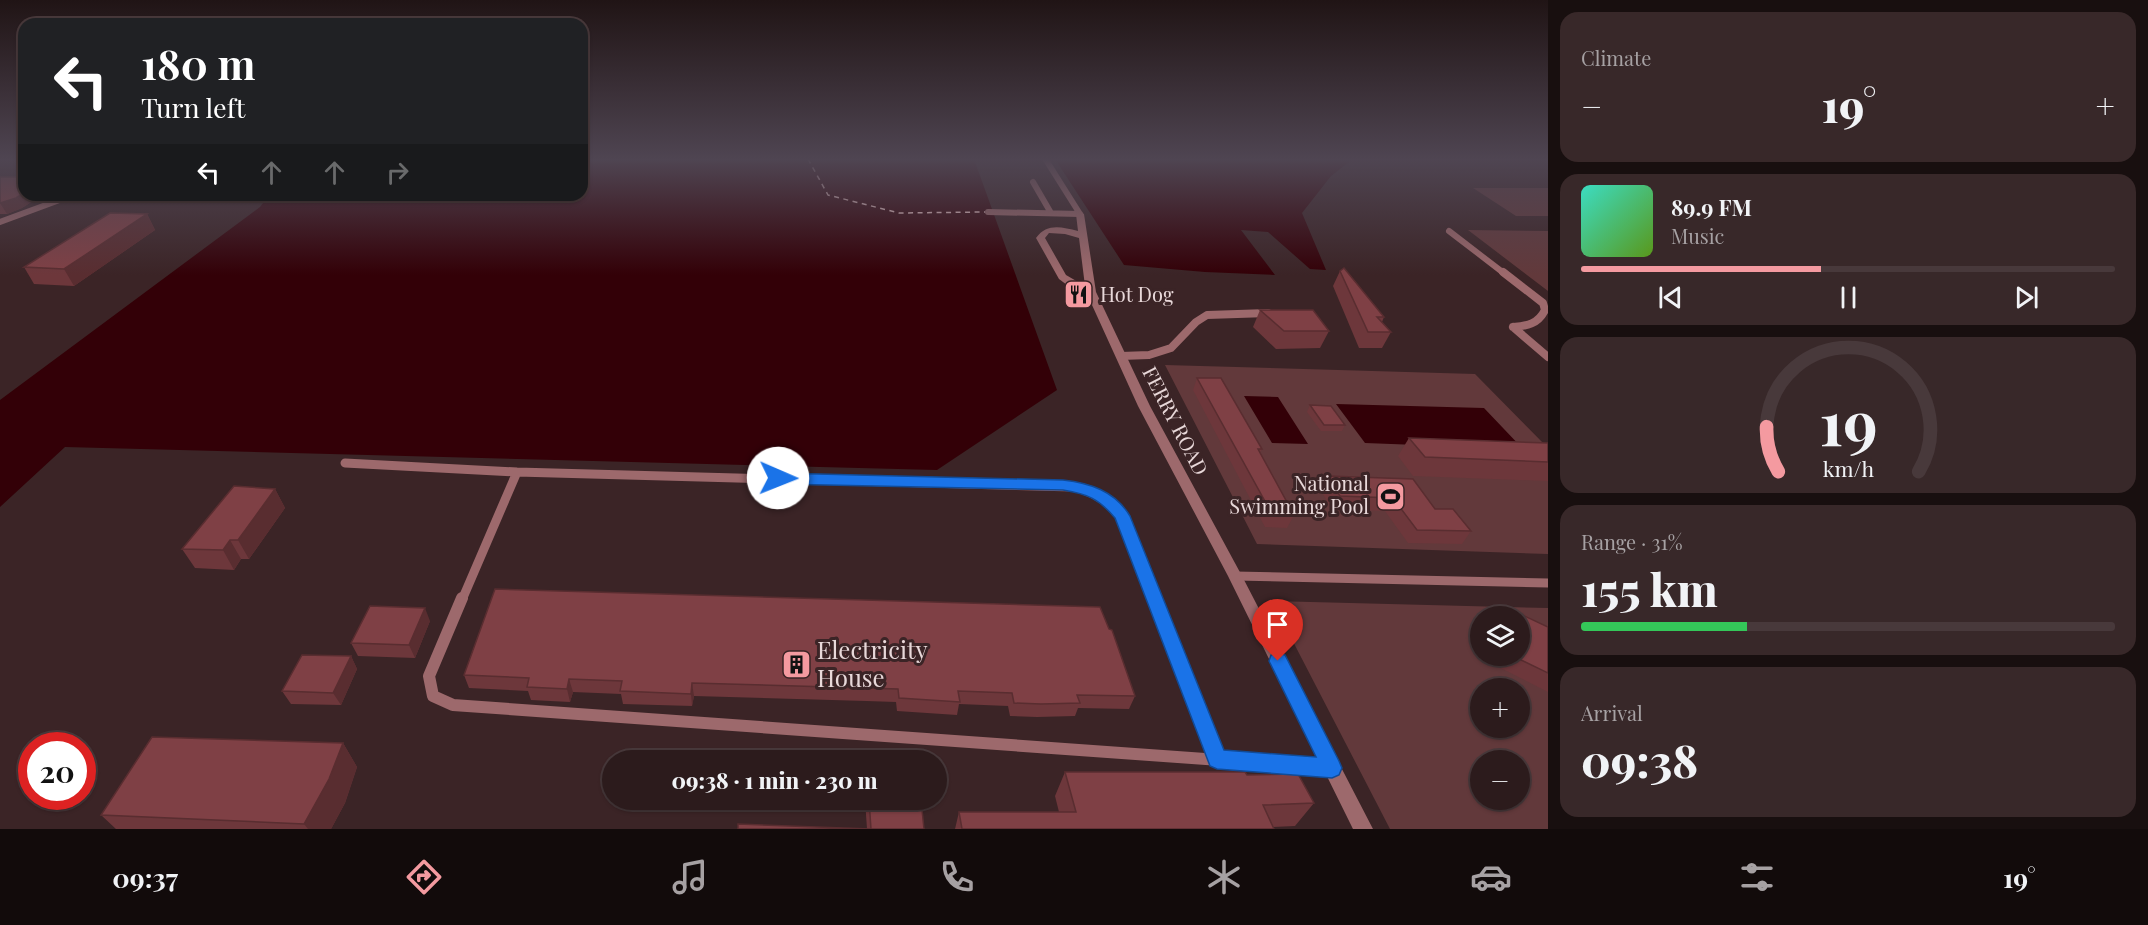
<!DOCTYPE html>
<meta charset="utf-8">
<style>
:root{--surface:#2c1b1c;--page:#382829;--text:#f1f3f6;--muted:#a6a1a3;--line:#48393b;--accent:#f49aa0}
body{margin:0;font-family:"Playfair Display",serif;background:var(--page);color:var(--text);height:100vh;display:flex;flex-direction:column;font-size:22px;white-space:nowrap}
*{box-sizing:border-box;margin:0}
p{font-size:20px;color:var(--muted)}
.icon{flex:none;width:33px;height:33px;fill:none;stroke:currentColor;stroke-width:2;stroke-linecap:round;stroke-linejoin:round}
.map{position:relative;flex:1;overflow:hidden}
.details{display:flex;flex-direction:column;gap:12px;padding:12px;background:#180f0f;width:600px}
.details>*{flex:none}
.hud{position:absolute;left:18px;top:18px;width:570px;height:183px;border-radius:18px;box-shadow:0 2px 4px #0004,0 0 0 2px var(--line);background:#202124;color:#fff;overflow:hidden}
.tools{position:absolute;left:1470px;top:606px;display:grid;gap:12px}
.tools a{display:grid;place-items:center;width:60px;height:60px;border-radius:50%;background:var(--surface);box-shadow:0 2px 4px #0004,0 0 0 2px var(--line);font-size:30px}
.speed{position:absolute;left:18px;top:732px;display:flex;gap:12px;font-size:30px;font-weight:700;text-align:center}
.speed>*{display:grid;place-content:center;width:78px;height:78px;border-radius:50%;background:var(--surface);box-shadow:0 2px 4px #0004,0 0 0 2px var(--line);line-height:1}
.speed .limit{border:9px solid #d22;background:#fff;color:#111}
.pin{position:absolute;display:grid;place-items:center;width:51px;height:51px;color:#fff;margin:-62px -26px;border-radius:50% 50% 50% 0;rotate:-45deg;box-shadow:0 0 6px #0007}
.pin .icon{rotate:45deg}
.me{position:absolute;width:66px;margin:-33px;rotate:91deg;stroke-linejoin:round;filter:drop-shadow(0 0 4px #0008)}
.turn{display:flex;align-items:center;gap:21px;height:126px;padding:0 24px;font-size:27px}
.turn .icon{width:78px;height:78px;stroke-width:2.5}
.turn b{display:block;font-size:42px;line-height:51px}
.lanes{display:flex;align-items:center;height:57px;padding:0 24px;background:#0003;justify-content:center;gap:30px;direction:ltr}
.lanes .off{opacity:.35}
.big{font-size:45px;font-weight:800;line-height:1.1}
.details .card{flex:1;display:flex;flex-direction:column;justify-content:center;gap:9px;min-width:0;padding:0 21px;border-radius:18px;background:var(--page)}
.details .dial{align-items:center;gap:0}
.dial svg{height:156px;overflow:visible;fill:none;stroke:var(--line);stroke-width:7;stroke-linecap:round;text-anchor:middle}
.dial text{fill:var(--text);stroke:none}
.song{display:flex;align-items:center;gap:18px}
.cover{width:72px;height:72px;border-radius:9px;background:linear-gradient(135deg,hsl(170 70% 55%),hsl(90 70% 35%))}
.played{height:6px;border-radius:3px;background:linear-gradient(90deg,var(--accent) 45%,var(--line) 45%)}
.keys{display:flex;justify-content:space-around;direction:ltr}
.heat{display:flex;justify-content:space-between;align-items:center;font-size:33px;direction:ltr}
.charge{height:9px;border-radius:4px;background:linear-gradient(90deg,#34c759 31%,var(--line) 0)}
.trip{position:absolute;left:602px;top:750px;width:345px;height:60px;border-radius:30px;background:var(--surface);box-shadow:0 2px 4px #0004,0 0 0 2px var(--line);font-weight:800;line-height:60px;text-align:center}
.dock{display:flex;height:96px;justify-content:space-around;align-items:center;background:#120b0b;color:var(--muted)}
.dock .icon{width:42px;height:42px}
.dock .on{color:var(--accent)}
.dock b{font-size:27px;color:var(--text)}
main{display:flex;flex:1;min-height:0}
.map>svg:first-child{display:block}
</style>
<main>
<div class="map">
<svg width="1548" height="829" viewBox="0 0 1548 829">
<rect width="100%" height="100%" fill="#3b2426"/>
<!-- green -->
<path fill="#62393b" fill-rule="evenodd" d="M 1473,188 L 1548,188 L 1548,216 L 1516,216 Z
M 1468,230 L 1548,231 L 1548,291 Z
M 1165,365 L 1475,374 L 1548,448 L 1548,554 L 1257,544 Z
M 1272,601 L 1548,608 L 1548,829 L 1390,829 ZM 1480,616 L 1520,616 L 1520,656 L 1480,656 ZM 1480,688 L 1520,688 L 1520,728 L 1480,728 ZM 1480,760 L 1520,760 L 1520,800 L 1480,800 Z"/>
<!-- water -->
<path fill="#330007" d="M 582,159 L 974,159 L 1057,390 L 937,470 L 65,447 L 0,507 L 0,400 L 260,207 L 269,195 L 582,195 Z
M 1055,159 L 1353,159 L 1331,176 L 1302,213 L 1326,270 L 1310,269 L 1268,232 L 1241,230 L 1275,275 L 1205,272 L 1124,265 Z
M 1244,396 L 1278,397 L 1308,444 L 1272,443 Z
M 1336,404 L 1484,408 L 1523,449 L 1365,443 Z"/>
<g fill="none" stroke-linecap="round" stroke-linejoin="round">
<!-- ferry -->
<path stroke="#f5cccd" stroke-width="1.5" stroke-dasharray="5 4.5" stroke-linecap="butt" d="M 808,159 L 828,195 L 899,213 L 985,212"/>
<!-- lane-far3 -->
<path stroke="#9d696c" stroke-width="6" d="M 1046,160 L 1080,214
M 1033,182 L 1051,213
M 988,212 L 1080,214
M 0,222 L 73,195
M 1449,231 L 1505,274"/>
<!-- lane-far2 -->
<path stroke="#9d696c" stroke-width="8" d="M 1503,272 L 1543,303 L 1545,310 C 1538,324 1527,326 1513,327
M 1513,327 L 1548,357
M 1121,356 L 1149,355 L 1171,348 L 1196,322 L 1207,315 L 1268,313"/>
<!-- lane-far1 -->
<path stroke="#9d696c" stroke-width="9" d="M 345,463 L 517,472 L 1073,487 C 1130,499 1136,552 1155,600
M 1235,576 L 1548,583
M 462,600 L 517,472"/>
<!-- lane -->
<path stroke="#9d696c" stroke-width="12" d="M 462,598 L 429,676 L 433,696 L 453,705 L 1331,768
M 1154,598 L 1217,759"/>
<!-- street -->
<path fill="#9d696c" fill-rule="evenodd" d="M 1080,211 L 1084,214 L 1096,292 L 1150,406 L 1242,576 L 1373,829 L 1353,829 L 1228,576 L 1138,406 L 1087,294 L 1067,285 L 1059,279 L 1036,238 C 1047,223 1061,227 1078,231 L 1076,214 ZM 1049,233 L 1065,234 L 1079,238 L 1085,286 L 1066,275 L 1045,238 Z"/>
</g>
<!-- wall -->
<path fill="#6d373b" d="M 0,177 L 24,195 L 42,195 L 22,208 L 7,214 L 0,214 Z
M 147,214 L 155,230 L 74,286 L 34,284 L 24,267 Z
M 1340,271 L 1384,317 L 1382,322 L 1391,332 L 1382,348 L 1359,348 L 1333,286 Z
M 1260,310 L 1329,331 L 1320,348 L 1276,349 L 1253,327 Z
M 1197,378 L 1262,449 L 1260,452 L 1294,515 L 1287,528 L 1265,527 L 1193,390 Z
M 1310,405 L 1345,425 L 1342,431 L 1321,431 L 1307,412 Z
M 1409,438 L 1548,443 L 1548,481 L 1413,476 L 1398,456 Z
M 1327,476 L 1435,509 L 1471,531 L 1462,544 L 1408,543 L 1385,511 L 1332,509 L 1320,489 Z
M 275,489 L 285,508 L 249,559 L 241,559 L 234,570 L 195,568 L 182,549 Z
M 1514,611 L 1548,627 L 1548,692 L 1487,661 L 1489,656 L 1520,656 L 1520,616 L 1509,616 Z
M 430,621 L 415,658 L 358,656 L 351,643 Z
M 351,656 L 357,669 L 341,705 L 291,704 L 282,691 Z
M 464,675 L 1135,696 L 1129,709 L 1078,708 L 1075,716 L 1037,717 L 1010,716 L 1008,706 L 959,704 L 957,715 L 897,711 L 896,702 L 866,701 L 694,696 L 692,706 L 623,704 L 621,694 L 573,692 L 570,702 L 531,700 L 528,691 L 469,688 Z
M 343,743 L 357,767 L 345,803 L 331,829 L 116,829 L 101,815 Z
M 1065,772 L 1247,775 L 1314,803 L 1295,826 L 1273,827 L 1274,829 L 955,829 L 959,812 L 1059,812 L 1055,796 Z
M 865,800 L 921,800 L 924,829 L 867,829 Z"/>
<!-- shaded-wall -->
<path fill="#592d30" d="M 24,193 L 24,195 L 42,195 L 22,208 L 7,214 L 0,203 Z
M 147,214 L 155,230 L 74,286 L 64,269 Z
M 275,489 L 285,508 L 249,559 L 238,540 Z
M 230,540 L 241,559 L 234,570 L 223,550 Z
M 425,608 L 430,621 L 415,658 L 409,645 Z
M 351,656 L 357,669 L 341,705 L 333,693 Z
M 569,679 L 573,692 L 570,702 L 567,689 Z
M 692,683 L 694,696 L 692,706 L 691,694 Z
M 343,743 L 357,767 L 345,803 L 331,829 L 308,829 L 304,824 Z"/>
<!-- building -->
<path fill="#7f4045" stroke="#592d30" stroke-width="1.5" d="M 0,177 L 24,177 L 24,193 L 16,198 L 0,203 Z
M 110,213 L 147,214 L 64,269 L 24,267 Z
M 1344,268 L 1384,317 L 1377,317 L 1391,332 L 1368,332 L 1340,271 Z
M 1260,310 L 1313,310 L 1329,331 L 1284,331 Z
M 1197,378 L 1221,378 L 1262,449 L 1258,449 L 1294,515 L 1272,514 Z
M 1310,405 L 1331,406 L 1345,425 L 1324,425 Z
M 1409,438 L 1548,443 L 1548,462 L 1425,457 Z
M 1327,476 L 1413,479 L 1435,509 L 1453,509 L 1471,531 L 1417,530 L 1393,498 L 1340,496 Z
M 234,486 L 275,489 L 238,540 L 230,540 L 223,550 L 182,549 Z
M 495,589 L 1100,607 L 1109,629 L 1112,630 L 1135,696 L 1077,695 L 1080,703 L 1041,704 L 1014,703 L 1012,693 L 958,691 L 960,702 L 899,698 L 898,689 L 692,683 L 691,694 L 620,691 L 622,681 L 569,679 L 567,689 L 527,687 L 529,678 L 464,675 Z
M 370,606 L 425,608 L 409,645 L 351,643 Z
M 1514,611 L 1548,627 L 1548,673 L 1513,656 L 1520,656 L 1520,616 L 1511,616 Z
M 302,655 L 351,656 L 333,693 L 282,691 Z
M 152,737 L 343,743 L 329,779 L 304,824 L 101,815 Z
M 1065,772 L 1245,772 L 1247,775 L 1298,774 L 1314,803 L 1263,805 L 1274,829 L 962,829 L 959,812 L 1076,812 Z
M 869,800 L 921,800 L 924,829 L 738,829 L 738,824 L 871,829 Z"/>
<!-- sky -->
<linearGradient id="sky" x2="0" y2="1"><stop stop-color="#201415"/><stop offset="0.58" stop-color="#4f4552"/><stop offset="1" stop-color="#4f4552" stop-opacity="0"/></linearGradient>
<rect width="1548" height="275" fill="url(#sky)"/>
<!-- route -->
<path fill="#1a73e8" stroke="#114b97" stroke-width="1.5" d="M 778,473 L 1063,480 C 1090,483 1115,491 1130,516 L 1224,750 L 1316,757 L 1269,661 L 1271,655 L 1278,653 L 1285,655 L 1339,761 L 1342,768 L 1339,775 L 1332,778 L 1217,769 L 1210,766 L 1115,518 C 1099,499 1088,494 1063,490 L 778,484 L 771,478 Z"/>
<!-- icons -->
<defs>
<symbol id="restaurant-square" viewBox="-11 -11 22 22"><rect x="-9" y="-9" width="18" height="18" rx="4" fill="#f49aa0" stroke="#3b2426"/><path d="M-5-6h1v4h1v-4h1v4h1v-4h1v5L-1.5 .5V6h-2V.5L-5-1ZM5-6V6H3V1.5H1.5Q1.5-4 5-6Z" fill="#111"/></symbol>
<symbol id="stadium-square" viewBox="-11 -11 22 22"><rect x="-9" y="-9" width="18" height="18" rx="4" fill="#f49aa0" stroke="#3b2426"/><path d="M0-5a6.5 5 0 1 0 0 10a6.5 5 0 1 0 0-10ZM-3.5-1.8h7v3.6h-7Z" fill="#111"/></symbol>
<symbol id="building-square" viewBox="-11 -11 22 22"><rect x="-9" y="-9" width="18" height="18" rx="4" fill="#f49aa0" stroke="#3b2426"/><path d="M-4-6H4V6H1V3H-1V6H-4ZM-2.5-4.3h1.7v1.8h-1.7ZM.8-4.3h1.7v1.8H.8ZM-2.5-1h1.7V.8h-1.7ZM.8-1h1.7V.8H.8Z" fill="#111"/></symbol>
</defs>
<g fill-rule="evenodd">
<use href="#restaurant-square" x="1062" y="278" width="33" height="33"/>
<use href="#stadium-square" x="1374" y="480" width="33" height="33"/>
<use href="#building-square" x="780" y="648" width="33" height="33"/>
</g>
<g text-anchor="middle" stroke-width="6" stroke-linejoin="round" paint-order="stroke">
<!-- poi labels -->
<g font-size="20" fill="#e8d8d9" stroke="#3b2426" text-anchor="start">
<text x="1100" y="302">Hot Dog</text>
<text x="1369" y="491" text-anchor="end">National<tspan x="1369" dy="23">Swimming Pool</tspan></text>
</g>
<!-- street labels -->
<g font-size="20" fill="#e8d8d9" stroke="#3b2426">
<text transform="translate(1175 421) rotate(63)" y="7">FERRY ROAD</text>
</g>
<!-- near-poi labels -->
<g font-size="24" fill="#e8d8d9" stroke="#3b2426" text-anchor="start">
<text x="817" y="659">Electricity<tspan x="817" dy="28">House</tspan></text>
</g>
</g>
</svg>
<div class="tools">
<a><svg class="icon" aria-label="layers" viewBox="0 0 24 24"><path d="M12 4l9 5-9 5-9-5zM3 14l9 5 9-5"/></svg></a>
<a>+</a>
<a>−</a>
</div>
<div class="speed"><div class="limit">20</div></div>
<div class="pin" style="left:1278px;top:661px;background:#d93025"><svg class="icon" aria-label="arrive" viewBox="0 0 24 24"><path d="M6 21V4h12l-3 4 3 4H6"/></svg></div>
<svg class="me" style="left:778px;top:478px" viewBox="-20 -20 40 40"><circle r="19" fill="#fff"/><path d="M0-13L10 11 0 6-10 11z" fill="#1a73e8"/></svg>
<div class="trip">09:38 · 1 min · 230 m</div>
<div class="hud">
<div class="turn"><svg class="icon" aria-label="left" viewBox="0 0 24 24"><path d="M17 20v-9H6M10 6l-5 5 5 5"/></svg><div><b>180 m</b>Turn left</div></div>
<div class="lanes"><svg class="icon" aria-label="left" viewBox="0 0 24 24"><path d="M17 20v-9H6M10 6l-5 5 5 5"/></svg><svg class="icon off" aria-label="ahead" viewBox="0 0 24 24"><path d="M12 20V5M6 11l6-6 6 6"/></svg><svg class="icon off" aria-label="ahead" viewBox="0 0 24 24"><path d="M12 20V5M6 11l6-6 6 6"/></svg><svg class="icon off" aria-label="right" viewBox="0 0 24 24"><path d="M7 20v-9h11M14 6l5 5-5 5"/></svg></div>
</div>
</div>
<section class="details">
<div class="card"><p>Climate</p>
<div class="heat"><a>−</a><b class="big">19°</b><a>+</a></div>
</div>
<div class="card">
<div class="song"><i class="cover"></i><div><b>89.9 FM</b><p>Music</p></div></div>
<div class="played"></div>
<div class="keys"><svg class="icon" aria-label="previous" viewBox="0 0 24 24"><path d="M18 5L8 12l10 7zM5 5v14"/></svg><svg class="icon" aria-label="pause" viewBox="0 0 24 24"><path d="M8 5v14M16 5v14"/></svg><svg class="icon" aria-label="next" viewBox="0 0 24 24"><path d="M6 5l10 7-10 7zM19 5v14"/></svg></div>
</div>
<div class="card dial"><svg viewBox="0 0 100 80">
<path d="M14 69A42 42 0 1 1 86 69"/>
<path d="M14 69A42 42 0 0 1 8 46" stroke="#f49aa0"/>
<text x="50" y="56" font-size="32" font-weight="700">19</text>
<text x="50" y="72" font-size="11">km/h</text>
</svg></div>
<div class="card"><p>Range · 31%</p><b class="big">155 km</b><div class="charge"></div></div>
<div class="card"><p>Arrival</p><b class="big">09:38</b></div>
</section>
</main>
<nav class="dock">
<b>09:37</b>
<svg class="icon on" aria-label="directions" viewBox="0 0 24 24"><path d="M12 3l9 9-9 9-9-9zM9 14v-3h6M13 9l2 2-2 2"/></svg>
<svg class="icon" aria-label="music" viewBox="0 0 24 24"><path d="M9 18V5l10-2v13"/><circle cx="6" cy="18" r="3"/><circle cx="16" cy="16" r="3"/></svg>
<svg class="icon" aria-label="phone" viewBox="0 0 24 24"><path d="M5 4h4l2 5-3 2q2 4 5 5l2-3 5 2v4C11 20 4 13 5 4z"/></svg>
<svg class="icon" aria-label="climate" viewBox="0 0 24 24"><path d="M12 3v18M4 7l16 10M4 17L20 7"/></svg>
<svg class="icon" aria-label="car" viewBox="0 0 24 24"><path d="M5 17H2v-5l4-1 3-4h7l3 4 3 1v5h-3M9 17h6M6 11h13"/><circle cx="7" cy="17" r="2"/><circle cx="17" cy="17" r="2"/></svg>
<svg class="icon" aria-label="filters" viewBox="0 0 24 24"><path d="M4 7h16M4 17h16"/><circle cx="9" cy="7" r="2"/><circle cx="15" cy="17" r="2"/></svg>
<b>19°</b>
</nav>
